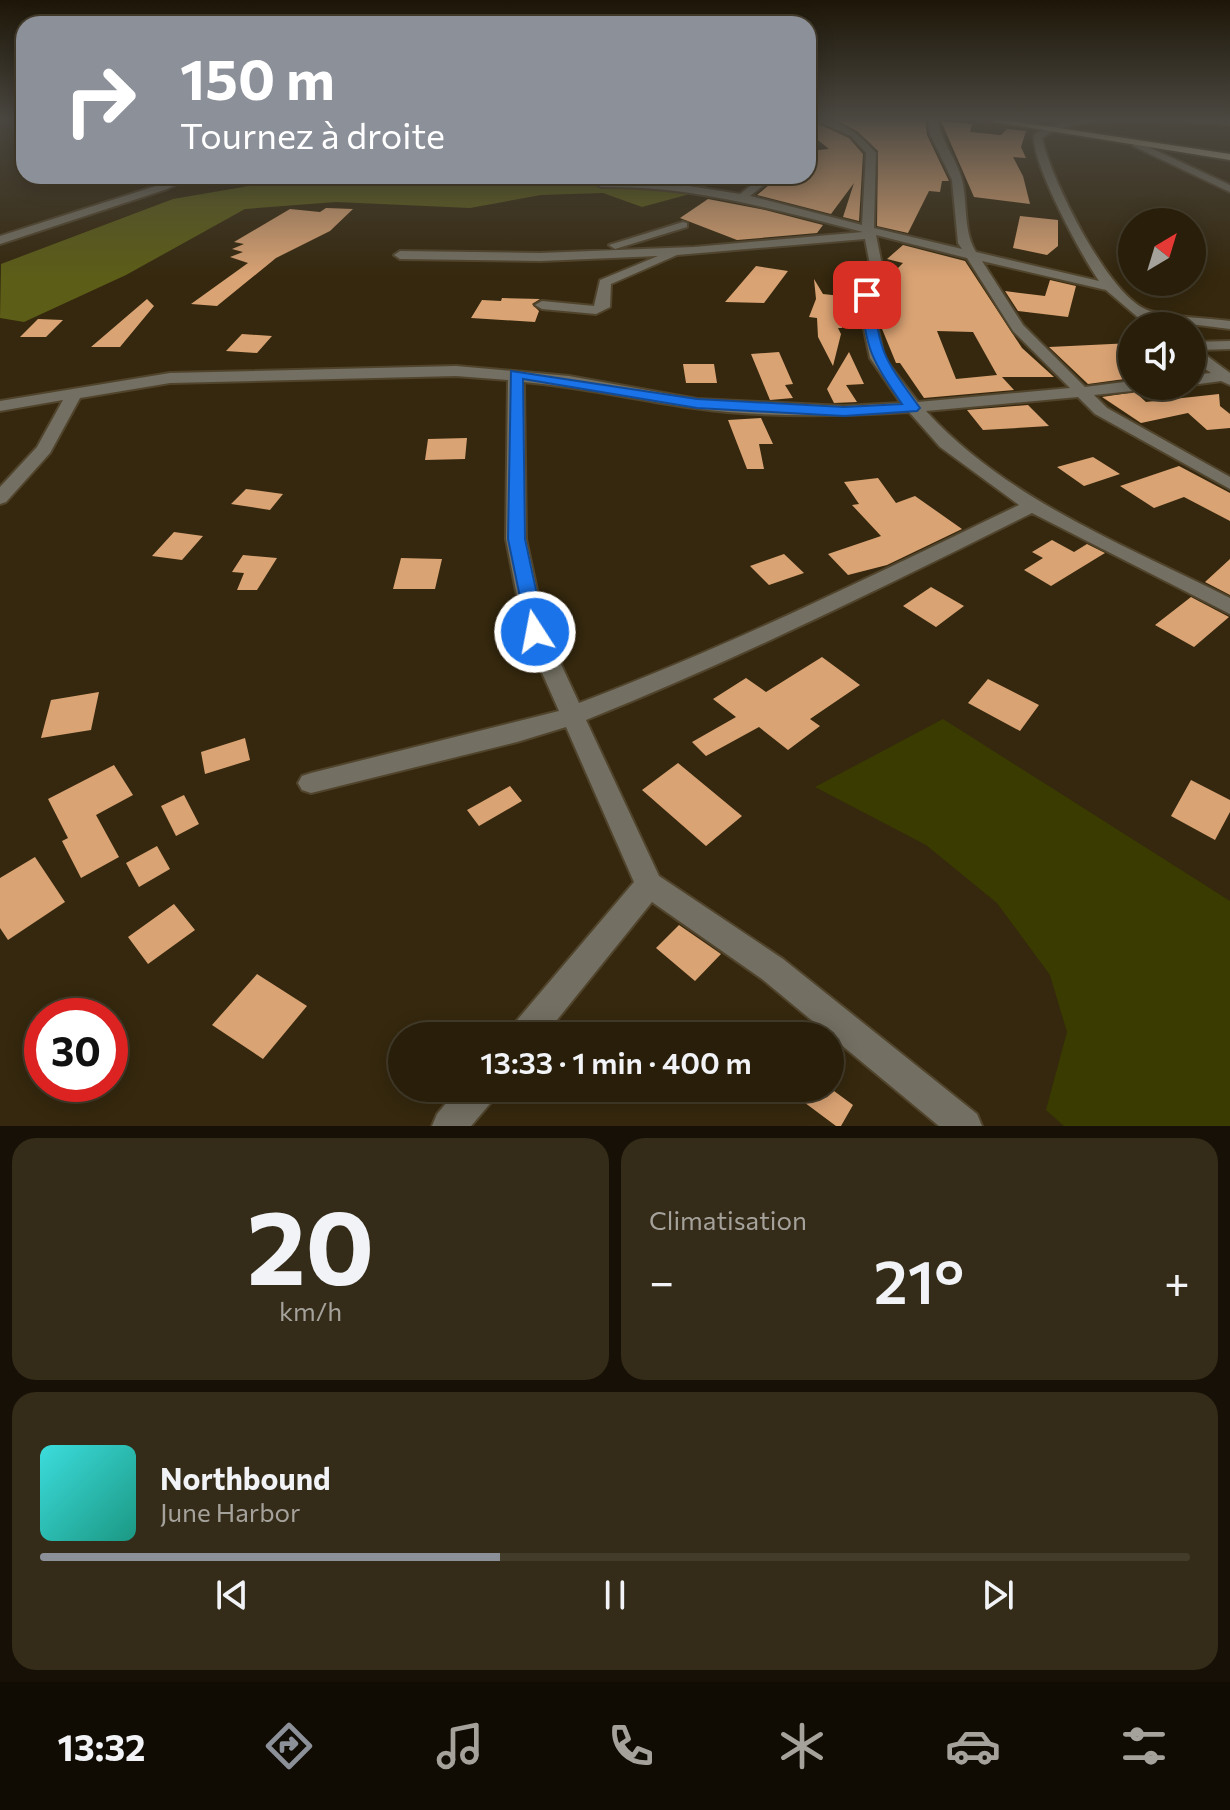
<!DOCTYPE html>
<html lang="fr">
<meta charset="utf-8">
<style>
:root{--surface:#281e0a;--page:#342b18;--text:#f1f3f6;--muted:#a5a29c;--line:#443c2b;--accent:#8c9099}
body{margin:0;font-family:Commissioner,sans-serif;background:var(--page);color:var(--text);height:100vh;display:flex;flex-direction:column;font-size:30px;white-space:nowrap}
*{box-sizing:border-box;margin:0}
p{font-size:26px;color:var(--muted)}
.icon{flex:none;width:44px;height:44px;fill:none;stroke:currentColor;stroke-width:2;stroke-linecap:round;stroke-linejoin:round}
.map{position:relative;height:1126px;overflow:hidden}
.sheet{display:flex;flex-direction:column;gap:12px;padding:12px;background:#161006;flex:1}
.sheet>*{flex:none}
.guide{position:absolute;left:16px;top:16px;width:800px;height:168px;border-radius:24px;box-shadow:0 4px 20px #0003,0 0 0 2px var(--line);background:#8c9099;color:#fff;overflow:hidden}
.needle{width:52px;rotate:38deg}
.controls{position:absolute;left:1118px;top:208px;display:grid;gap:16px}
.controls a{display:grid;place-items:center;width:88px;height:88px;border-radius:50%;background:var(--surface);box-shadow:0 4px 20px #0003,0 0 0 2px var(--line);font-size:40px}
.speed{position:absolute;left:24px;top:998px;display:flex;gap:16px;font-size:40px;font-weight:700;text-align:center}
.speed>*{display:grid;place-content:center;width:104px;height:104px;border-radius:50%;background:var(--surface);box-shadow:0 4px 20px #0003,0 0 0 2px var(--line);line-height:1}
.speed .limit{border:12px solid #d22;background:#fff;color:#111}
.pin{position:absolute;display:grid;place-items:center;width:68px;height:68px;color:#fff;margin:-34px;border-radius:16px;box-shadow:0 4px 12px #0006}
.me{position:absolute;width:88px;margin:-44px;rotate:349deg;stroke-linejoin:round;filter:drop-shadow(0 0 6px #0008)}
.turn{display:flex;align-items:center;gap:28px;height:168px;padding:0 32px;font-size:36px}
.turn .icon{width:104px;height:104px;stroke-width:2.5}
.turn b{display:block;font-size:56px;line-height:68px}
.big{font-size:60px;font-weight:600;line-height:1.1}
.sheet .widget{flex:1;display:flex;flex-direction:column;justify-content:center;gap:12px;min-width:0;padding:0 28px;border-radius:24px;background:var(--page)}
.sheet .dial{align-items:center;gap:0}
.dial b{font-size:104px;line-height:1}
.song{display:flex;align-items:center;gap:24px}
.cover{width:96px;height:96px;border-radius:12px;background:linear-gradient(135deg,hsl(180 70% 55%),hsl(170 70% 35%))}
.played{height:8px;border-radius:4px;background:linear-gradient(90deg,var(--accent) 40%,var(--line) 40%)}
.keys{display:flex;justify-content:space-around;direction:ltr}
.heat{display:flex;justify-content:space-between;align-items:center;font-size:44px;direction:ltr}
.sheet .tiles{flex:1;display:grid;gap:12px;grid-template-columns:1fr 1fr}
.widget:last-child{grid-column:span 2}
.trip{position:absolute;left:388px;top:1022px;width:456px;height:80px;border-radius:40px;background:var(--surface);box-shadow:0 4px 20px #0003,0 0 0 2px var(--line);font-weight:600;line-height:80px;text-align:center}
.tab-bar{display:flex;height:128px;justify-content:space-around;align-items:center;background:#100c04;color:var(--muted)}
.tab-bar .icon{width:56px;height:56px}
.tab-bar .current{color:var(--accent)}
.tab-bar b{font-size:36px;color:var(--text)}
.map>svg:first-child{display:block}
</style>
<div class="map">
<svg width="1230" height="1126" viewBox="0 0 1230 1126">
<rect width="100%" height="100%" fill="#35280e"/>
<!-- green -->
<path fill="#3a3b01" d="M 943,719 L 1230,901 L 1230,1126 L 1064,1126 L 1046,1110 L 1067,1032 L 1050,975 L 997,903 L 926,845 L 815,787 Z"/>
<!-- forest -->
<path fill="#5c5d17" d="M 414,176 L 716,176 L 701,191 L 642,207 L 603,193 L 541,195 L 470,208 L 336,202 L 245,209 L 126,275 L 24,322 L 0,318 L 1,264 L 173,199 L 301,177 L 391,181 Z"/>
<!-- building -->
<path fill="#daa374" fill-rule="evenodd" d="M 808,119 L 849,138 L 863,154 L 859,221 L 843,217 L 854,183 L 831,214 L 757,195 L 780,176 L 808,176 L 808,151 L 829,149 L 808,132 Z
M 834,119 L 925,119 L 927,135 L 949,181 L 942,181 L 940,192 L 929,191 L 908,233 L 877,226 L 878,151 L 857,131 Z
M 941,121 L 972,124 L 970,132 L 1001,135 L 1007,129 L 1026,131 L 1021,147 L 1026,158 L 1013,157 L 1023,176 L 1030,204 L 974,197 Z
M 708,199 L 765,210 L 823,225 L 817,233 L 737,240 L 680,218 Z
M 326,208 L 353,209 L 330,231 L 276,258 L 217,306 L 191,304 L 248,263 L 230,257 L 243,252 L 232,249 L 244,244 L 234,242 L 290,209 L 320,212 Z
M 1020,216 L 1058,220 L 1058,246 L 1047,255 L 1013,248 Z
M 903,245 L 965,261 L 1022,348 L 1054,377 L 1002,377 L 1014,390 L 924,398 L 900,363 L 896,363 L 880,324 L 899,272 L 895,271 L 903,263 L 887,259 ZM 937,331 L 973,332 L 997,375 L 956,379 Z
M 756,266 L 788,271 L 764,303 L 725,302 Z
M 814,279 L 823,294 L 850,297 L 842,328 L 838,328 L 841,334 L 833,366 L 818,337 L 817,318 L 809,317 L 816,299 Z
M 1050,280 L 1076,286 L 1068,317 L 1018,311 L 1005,291 L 1045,296 Z
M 502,298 L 540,299 L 532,304 L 539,311 L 535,322 L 471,318 L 482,300 L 501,301 Z
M 147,299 L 154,306 L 120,347 L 91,347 Z
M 38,319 L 63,320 L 46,337 L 20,337 Z
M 242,334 L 272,336 L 257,353 L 226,351 Z
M 1132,343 L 1132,378 L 1088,384 L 1049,347 Z
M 779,352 L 793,384 L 785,385 L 793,398 L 770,400 L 751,354 Z
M 849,352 L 864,384 L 846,385 L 857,402 L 834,403 L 827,389 Z
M 683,364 L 714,364 L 717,383 L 686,383 Z
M 1135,392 L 1146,402 L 1219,394 L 1220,406 L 1230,414 L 1230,428 L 1207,430 L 1188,413 L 1141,423 L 1102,397 Z
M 1028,405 L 1049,426 L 983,430 L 967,410 Z
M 761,418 L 773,444 L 759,444 L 764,469 L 747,469 L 728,420 Z
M 467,438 L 465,459 L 425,460 L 428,439 Z
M 1093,457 L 1120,474 L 1084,486 L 1057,467 Z
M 1179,466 L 1230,493 L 1230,521 L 1184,497 L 1154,508 L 1120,486 Z
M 878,478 L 896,503 L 915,496 L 962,529 L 887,565 L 848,575 L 828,554 L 881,536 L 852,505 L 859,504 L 844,482 Z
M 246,489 L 283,494 L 270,510 L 231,504 Z
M 174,532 L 203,536 L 182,560 L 152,556 Z
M 1052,540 L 1074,552 L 1087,544 L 1105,553 L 1051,586 L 1024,570 L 1043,558 L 1032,552 Z
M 784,554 L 804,573 L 769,585 L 750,566 Z
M 243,555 L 277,558 L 257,590 L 237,590 L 244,573 L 232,572 Z
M 401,558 L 442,559 L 435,589 L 393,589 Z
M 1230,559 L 1230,595 L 1205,582 Z
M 931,587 L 964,606 L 936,627 L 903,606 Z
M 1191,597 L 1229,617 L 1194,647 L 1155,625 Z
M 822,657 L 860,685 L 810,719 L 820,726 L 788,750 L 759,727 L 706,756 L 692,742 L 736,717 L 713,699 L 746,678 L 766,692 Z
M 988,679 L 1039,705 L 1020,731 L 968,703 Z
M 99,692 L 91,730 L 41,738 L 51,700 Z
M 245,738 L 250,760 L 205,774 L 201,752 Z
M 678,763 L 742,816 L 706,846 L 642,790 Z
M 114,765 L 133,795 L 96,815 L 119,857 L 81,878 L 62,841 L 68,838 L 48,799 Z
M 1191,780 L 1230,800 L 1230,812 L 1215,840 L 1171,816 Z
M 510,786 L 522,801 L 479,826 L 467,810 Z
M 184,795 L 199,824 L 176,836 L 161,806 Z
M 157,846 L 170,869 L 139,887 L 126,863 Z
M 35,857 L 65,902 L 8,940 L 0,928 L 0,878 Z
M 174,904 L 195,930 L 148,964 L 128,937 Z
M 679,925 L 721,954 L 695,981 L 656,948 Z
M 257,974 L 307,1006 L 263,1059 L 212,1025 Z
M 785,1088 L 830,1088 L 853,1105 L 841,1126 L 836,1126 Z"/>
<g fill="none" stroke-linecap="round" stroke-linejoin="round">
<defs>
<path id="minor" d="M 812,119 C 839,119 859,133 876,153 L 874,228 L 962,249 L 958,243 L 952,180 L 930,134 L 928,119 L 937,119 C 941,142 959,162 963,184 C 967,206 964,233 976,252 L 1099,281 C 1081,255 1031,162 1034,135 C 1071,108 1182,119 1230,119 L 1230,125 C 1184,123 1078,111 1042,138 C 1051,179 1106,291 1145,309 C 1161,317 1210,318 1230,321 L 1230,329 L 1158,320 L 1164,326 L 1148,326 L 1106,290 L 982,261 L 1023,325 L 1085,387 L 1132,381 L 1132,386 L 1140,386 L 1132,391 L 1094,395 L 1107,408 L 1230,477 L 1230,489 L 1095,414 L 1078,397 L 926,411 C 1007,500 1125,545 1230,598 L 1230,614 L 1032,513 C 885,586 739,659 586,720 L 659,876 L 783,959 L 977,1114 L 982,1126 L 939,1126 L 762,979 L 652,902 L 544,1036 L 508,1036 L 513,1025 L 634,882 L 566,727 L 517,742 L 311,793 L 302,790 L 298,783 L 302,776 L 311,773 L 559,711 L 524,632 L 506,539 L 508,380 L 456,376 L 170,383 L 80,398 L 50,453 L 6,502 L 0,504 L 0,487 L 37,447 L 63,400 L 0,411 L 0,401 L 170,373 L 456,366 L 569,376 L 697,399 L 844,406 L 901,403 L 870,358 L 861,315 L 860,295 L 871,270 L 865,239 L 677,255 L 611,284 L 610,307 L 596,314 L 542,309 L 535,305 L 542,301 L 594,306 L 600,280 L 658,256 L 540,261 L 400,259 L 394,255 L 400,251 L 540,253 L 694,247 L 863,232 C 776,210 692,185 601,187 L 596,184 L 601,181 L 663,182 L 740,194 L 763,176 L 775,176 L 750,196 L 862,225 L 866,153 L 851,136 ZM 876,235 L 967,258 L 1013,331 L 1070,388 L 918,402 L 884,358 L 875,315 L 874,295 L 883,270 ZM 524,382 C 581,387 637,400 694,408 C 761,418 842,416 909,412 L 940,447 L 1019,505 C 874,575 730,646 579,703 L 546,632 L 526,539 Z
M 1136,141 L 1230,185 L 1230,192 L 1133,146 Z
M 176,176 L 189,178 L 167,189 L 0,244 L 0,236 L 159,185 Z
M 683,222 L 687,223 L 687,227 L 615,249 L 609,245 Z
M 1230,341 L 1230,349 L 1199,350 L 1230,373 L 1230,385 L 1221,381 L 1192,385 L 1192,375 L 1211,373 L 1192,359 L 1192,342 Z
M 459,1088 L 498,1088 L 493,1100 L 471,1126 L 432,1126 L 437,1114 Z"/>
<path id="major" d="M 975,119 L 999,119 L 1230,154 L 1230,160 Z"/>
</defs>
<!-- minor casing -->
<use href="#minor" stroke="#51442c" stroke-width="4"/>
<!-- major casing -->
<use href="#major" stroke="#51442c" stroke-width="4"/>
<!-- minor -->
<use href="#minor" fill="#736f62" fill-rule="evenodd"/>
<!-- major -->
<use href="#major" fill="#bcb398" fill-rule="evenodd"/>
</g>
<!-- sky -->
<linearGradient id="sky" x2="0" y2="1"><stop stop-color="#1d1608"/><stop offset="0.43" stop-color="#4b4841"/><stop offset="1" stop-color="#4b4841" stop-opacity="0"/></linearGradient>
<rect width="1230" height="277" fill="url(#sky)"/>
<!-- route -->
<path fill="#1a73e8" stroke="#114b97" stroke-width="2" d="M 867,292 L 873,295 C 879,355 886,361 920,408 L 917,411 L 844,416 L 697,408 L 523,379 L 525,539 L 545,632 L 542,636 L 528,636 L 508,539 L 511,371 L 697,399 L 844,407 L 902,404 C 872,360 865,349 861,295 Z"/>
</svg>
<div class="controls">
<a><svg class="needle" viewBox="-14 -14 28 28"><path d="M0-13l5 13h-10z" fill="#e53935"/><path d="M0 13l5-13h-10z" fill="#a5a29c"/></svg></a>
<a><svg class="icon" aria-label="sound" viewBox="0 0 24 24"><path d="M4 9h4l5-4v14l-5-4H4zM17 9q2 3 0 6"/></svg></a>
</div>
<div class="speed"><div class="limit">30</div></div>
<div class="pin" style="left:867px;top:295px;background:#d93025"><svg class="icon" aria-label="arrive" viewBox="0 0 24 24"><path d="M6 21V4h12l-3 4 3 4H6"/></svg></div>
<svg class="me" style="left:535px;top:632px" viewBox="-20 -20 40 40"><circle r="17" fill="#1a73e8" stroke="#fff" stroke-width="3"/><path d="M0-11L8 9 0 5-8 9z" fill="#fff"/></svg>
<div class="trip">13:33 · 1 min · 400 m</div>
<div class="guide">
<div class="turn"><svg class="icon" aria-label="right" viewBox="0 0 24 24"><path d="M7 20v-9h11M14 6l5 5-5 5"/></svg><div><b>150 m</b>Tournez à droite</div></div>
</div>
</div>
<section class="sheet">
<div class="tiles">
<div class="widget dial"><b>20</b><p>km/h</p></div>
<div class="widget"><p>Climatisation</p>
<div class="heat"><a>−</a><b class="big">21°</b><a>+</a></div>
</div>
<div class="widget">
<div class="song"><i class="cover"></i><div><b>Northbound</b><p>June Harbor</p></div></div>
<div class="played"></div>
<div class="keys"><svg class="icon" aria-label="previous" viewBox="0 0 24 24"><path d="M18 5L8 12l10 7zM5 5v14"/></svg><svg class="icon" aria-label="pause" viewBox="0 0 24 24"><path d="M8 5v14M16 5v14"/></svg><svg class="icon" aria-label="next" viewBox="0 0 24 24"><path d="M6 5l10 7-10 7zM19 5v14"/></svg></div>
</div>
</div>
</section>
<nav class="tab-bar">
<b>13:32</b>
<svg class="icon current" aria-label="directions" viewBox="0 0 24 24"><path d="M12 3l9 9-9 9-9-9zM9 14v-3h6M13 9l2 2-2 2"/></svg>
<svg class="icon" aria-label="music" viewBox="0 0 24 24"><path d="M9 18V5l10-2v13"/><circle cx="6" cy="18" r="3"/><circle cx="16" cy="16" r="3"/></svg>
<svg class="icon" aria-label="phone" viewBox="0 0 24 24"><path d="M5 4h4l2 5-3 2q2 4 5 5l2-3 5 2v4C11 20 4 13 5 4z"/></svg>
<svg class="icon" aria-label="climate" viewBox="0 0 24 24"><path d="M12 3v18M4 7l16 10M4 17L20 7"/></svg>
<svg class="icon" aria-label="car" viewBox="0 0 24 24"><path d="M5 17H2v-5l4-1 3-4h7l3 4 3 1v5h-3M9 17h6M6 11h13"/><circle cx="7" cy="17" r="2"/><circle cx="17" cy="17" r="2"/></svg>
<svg class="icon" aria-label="filters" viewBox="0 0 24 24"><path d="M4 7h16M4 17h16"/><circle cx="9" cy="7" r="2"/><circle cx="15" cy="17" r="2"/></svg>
</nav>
